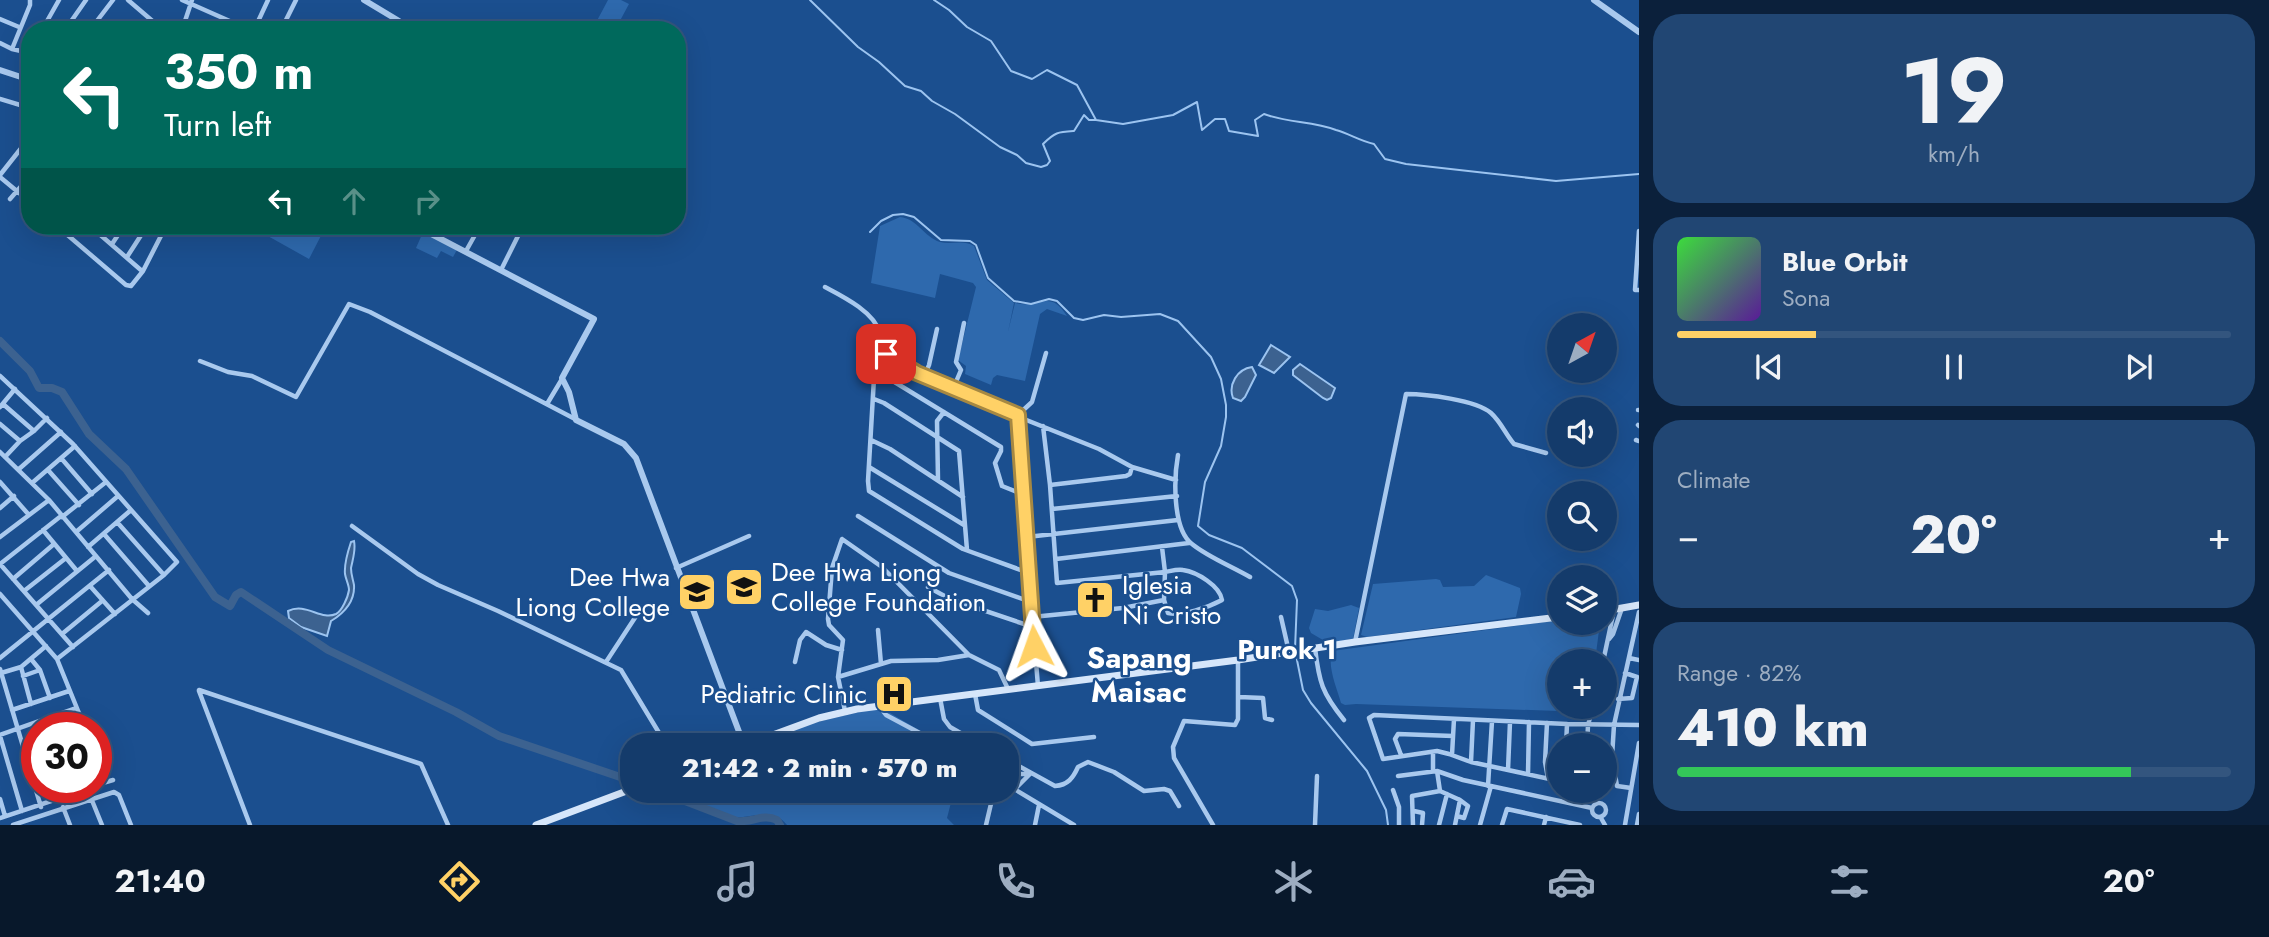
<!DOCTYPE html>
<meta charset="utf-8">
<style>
:root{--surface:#143b6b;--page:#214673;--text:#f1f3f6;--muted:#9dadc1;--line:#33557e;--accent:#ffd166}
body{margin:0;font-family:Jost,sans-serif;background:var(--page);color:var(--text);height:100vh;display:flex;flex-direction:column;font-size:26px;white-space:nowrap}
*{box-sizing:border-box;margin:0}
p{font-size:23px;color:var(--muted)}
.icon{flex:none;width:38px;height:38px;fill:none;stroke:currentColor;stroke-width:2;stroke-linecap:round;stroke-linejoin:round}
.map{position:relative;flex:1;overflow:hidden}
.drawer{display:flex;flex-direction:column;gap:14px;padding:14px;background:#0b203b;width:630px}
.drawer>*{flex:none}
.guide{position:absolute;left:21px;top:21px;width:665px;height:214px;border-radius:28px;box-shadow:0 7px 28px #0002,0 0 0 2px var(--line);background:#00695c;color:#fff;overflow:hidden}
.needle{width:46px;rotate:40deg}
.controls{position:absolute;left:1547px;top:313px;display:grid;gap:14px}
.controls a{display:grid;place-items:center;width:70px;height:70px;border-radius:50%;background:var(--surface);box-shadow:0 7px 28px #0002,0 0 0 2px var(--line);font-size:35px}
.speed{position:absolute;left:21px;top:712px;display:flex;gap:14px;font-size:35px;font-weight:700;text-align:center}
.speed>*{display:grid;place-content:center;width:91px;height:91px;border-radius:50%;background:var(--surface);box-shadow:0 7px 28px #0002,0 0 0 2px var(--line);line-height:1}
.speed .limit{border:10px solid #d22;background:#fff;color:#111}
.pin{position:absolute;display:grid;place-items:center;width:60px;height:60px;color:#fff;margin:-30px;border-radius:14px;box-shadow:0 4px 10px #0006}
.me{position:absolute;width:77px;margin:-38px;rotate:356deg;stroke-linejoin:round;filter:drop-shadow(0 0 5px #0008)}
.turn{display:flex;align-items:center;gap:24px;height:147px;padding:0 28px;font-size:32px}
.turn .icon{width:91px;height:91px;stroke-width:2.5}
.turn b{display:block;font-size:49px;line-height:60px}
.lanes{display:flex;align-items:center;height:66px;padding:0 28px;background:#0003;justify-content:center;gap:35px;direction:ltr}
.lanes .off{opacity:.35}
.big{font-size:52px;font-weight:800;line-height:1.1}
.drawer .widget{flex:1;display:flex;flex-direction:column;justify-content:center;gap:10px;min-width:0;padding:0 24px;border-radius:28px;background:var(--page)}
.drawer .dial{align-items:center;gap:0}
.dial b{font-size:91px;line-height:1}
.song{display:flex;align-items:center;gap:21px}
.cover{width:84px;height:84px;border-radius:10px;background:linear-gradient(135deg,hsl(120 70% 55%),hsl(270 70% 35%))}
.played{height:7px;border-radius:4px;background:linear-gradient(90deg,var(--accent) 25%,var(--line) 25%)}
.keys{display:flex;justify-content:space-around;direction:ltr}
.heat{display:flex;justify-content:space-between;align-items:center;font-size:38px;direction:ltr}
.charge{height:10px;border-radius:5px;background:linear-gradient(90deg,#34c759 82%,var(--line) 0)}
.trip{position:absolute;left:620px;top:733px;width:399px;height:70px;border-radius:28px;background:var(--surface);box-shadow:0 7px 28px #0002,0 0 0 2px var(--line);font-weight:800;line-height:70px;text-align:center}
.tab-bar{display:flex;height:112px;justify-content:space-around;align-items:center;background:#08182b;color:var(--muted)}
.tab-bar .icon{width:49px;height:49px}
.tab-bar .current{color:var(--accent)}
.tab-bar b{font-size:32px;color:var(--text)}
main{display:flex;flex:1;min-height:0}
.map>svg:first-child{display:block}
</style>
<main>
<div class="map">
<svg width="1639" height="825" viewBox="0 0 1639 825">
<rect width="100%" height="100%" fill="#1b4f8f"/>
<!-- green -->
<path fill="#2e69ad" d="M 608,0 L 621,0 L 629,4 L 615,30 L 592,30 Z
M 900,217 C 918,219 924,237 940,242 C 952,245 963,239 974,246 L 987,280 L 1014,303 L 1008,332 L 1015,303 C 1040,309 1049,288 1067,316 L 1047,309 L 1040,314 L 1025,381 L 997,375 L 993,378 L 991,385 L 965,374 L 966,366 L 958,360 L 976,287 L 973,283 L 940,274 L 935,298 L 871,283 L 880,226 Z
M 250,226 L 326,226 L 309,259 Z
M 424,230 L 458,248 L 453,257 L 441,251 L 437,258 L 416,248 Z
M 1486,575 L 1520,588 L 1521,594 L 1516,617 L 1367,637 L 1361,635 L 1373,584 L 1436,579 L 1440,580 L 1443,587 L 1474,586 Z
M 1351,605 L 1359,608 L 1353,639 L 1328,643 L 1311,633 L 1309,628 L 1315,609 L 1328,611 Z
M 1559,620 L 1559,623 L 1600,623 L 1595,661 L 1559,662 L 1559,707 L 1589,707 L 1586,712 L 1356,704 L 1345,705 L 1341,703 C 1337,688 1327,667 1332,651 Z
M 880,707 L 944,745 L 747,746 L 797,727 Z
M 668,791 L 954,791 L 947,818 L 954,825 L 787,825 C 772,805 750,820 730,817 Z"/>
<!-- water -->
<path fill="#3c6290" stroke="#9cc4f0" stroke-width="2" d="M 1271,345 L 1290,357 L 1274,373 L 1259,365 Z
M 1300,364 L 1335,388 L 1331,398 L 1327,400 L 1323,398 L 1293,375 L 1293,370 Z
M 1252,367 L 1256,375 L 1245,397 L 1241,401 L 1233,398 C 1228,385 1237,369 1252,367 Z
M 354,541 C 356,550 353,558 351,568 C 351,575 353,579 354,585 C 355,601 344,613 331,621 L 327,636 L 301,627 L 289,618 L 288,611 C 306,602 321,621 336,614 C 342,611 348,597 349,590 C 349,585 346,580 345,574 C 344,564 348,551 351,542 Z"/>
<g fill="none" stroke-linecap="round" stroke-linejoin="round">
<!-- stream -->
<path stroke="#9cc4f0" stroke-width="2" d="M 810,0 L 858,47 L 879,62 L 905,86 L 921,91 L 932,101 L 955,114 L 1000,147 L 1017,155 L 1026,163 L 1041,167 L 1047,165 L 1050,161 L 1043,144 C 1055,132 1058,132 1074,131 L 1084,115 L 1089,120 L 1096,120
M 934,0 L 949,10 L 967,27 L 991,41 L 1011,71 L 1032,79 L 1047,70 L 1077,85 L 1096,120 L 1123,124 L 1173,115 L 1197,102 L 1202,130 L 1215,119 L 1225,119 L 1229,131 L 1258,136 L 1255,120 L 1264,114 C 1287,123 1313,121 1336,130 C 1350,134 1360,141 1374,144 L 1385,159 L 1406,164 L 1556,181 L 1639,174
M 870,232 L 881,221 L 893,215 L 903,214 L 914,217 L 941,240 L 970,241 L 976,245 L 988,278 L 1014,301 L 1031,304 L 1049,299 L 1057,301 L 1074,318 L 1083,320 L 1104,315 L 1121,317 L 1160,314 L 1178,321 L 1211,357 L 1221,379 L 1226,405 L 1226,417 L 1221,446 L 1205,482 L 1198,526 L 1209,535 L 1242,548 L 1292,586 L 1297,600 L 1295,649
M 1296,655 L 1303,690 L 1311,703 L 1367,771 L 1386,810 L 1388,825"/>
<!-- river -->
<path stroke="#3c6290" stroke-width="8" d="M 0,341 L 30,371 L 39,388 L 52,388 L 62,392 L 89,434 L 126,469 L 215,597 L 230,606 L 236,595 L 241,592 L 328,650 L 456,712 L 499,736 L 632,781
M 659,791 L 737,821 C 752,823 763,813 777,820 L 780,825"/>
<!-- minor -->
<path stroke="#a9c9ee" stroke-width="4.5" d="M 128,0 L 163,30
M 182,0 L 250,30
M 192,0 L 185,21 L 194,30
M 0,19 L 19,27
M 399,21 L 412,30
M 42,30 L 59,0
M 65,30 L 86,0
M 90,30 L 113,0
M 118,30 L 125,22 L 136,30
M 254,30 L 268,0
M 281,30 L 296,0
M 0,43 L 12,49 L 30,53
M 12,49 L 30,5 L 30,0
M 0,99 L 30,108
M 0,175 L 30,137
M 0,177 L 30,202
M 10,199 L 30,176
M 57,226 L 126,285 L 131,286 L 143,271 L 166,226
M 90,226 L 142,271
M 1639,231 L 1635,290 L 1639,290
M 433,234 L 437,226
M 112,244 L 124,226
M 466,251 L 480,226
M 127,257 L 147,226
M 501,270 L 523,226
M 825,287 C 844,297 874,312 880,333 L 875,361 L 868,481 L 869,491 L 963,549 L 1029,573
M 877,353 L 886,354 L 917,373 L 969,397 L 1099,449 L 1132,467 L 1176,480
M 200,361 L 228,372 L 252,376 L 296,397 L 349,304 L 370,312 L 575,419
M 875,373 L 883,375 L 1001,447 L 1001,451 L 995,463 L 1002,486 L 1022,494
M 0,376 L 73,444 L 177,562 L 164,575 L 57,659
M 924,377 L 929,365 L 937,329
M 953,389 L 961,370 L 956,362 L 964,323
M 874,399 L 884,403 L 959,451 L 967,550
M 3,404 L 34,431 L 47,418
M 547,404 L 562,379
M 0,407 L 15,389
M 1638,410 L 1639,410
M 0,424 L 20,441 L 5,457
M 1638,425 L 1639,426
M 1043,426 L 1050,485 L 1057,583 L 1165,572 C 1171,571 1177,569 1183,570 C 1197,572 1220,586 1222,600 C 1207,608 1183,616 1168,613 L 1164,600 L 1165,572 L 1162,547
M 871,440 L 890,449 L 963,497
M 1636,440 L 1639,441
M 20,441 L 34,431
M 0,452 L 49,500 L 132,599 L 148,613
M 1178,455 C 1174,477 1172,529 1192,544 C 1208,557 1231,566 1250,577
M 61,458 L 92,494
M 869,467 L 964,525
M 19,469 L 61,432
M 48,470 L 79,505
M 938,480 L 937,421 L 944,412
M 0,482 L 29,515
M 32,483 L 75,446
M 1050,485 L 1126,476 L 1130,474 L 1132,467
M 0,508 L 14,496
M 1052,509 L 1177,496
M 858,516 L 949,573 L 1031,602
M 62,517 L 106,482
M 117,522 L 164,575
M 352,526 L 418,574 L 438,585 L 498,611 L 621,670 L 667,746
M 43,530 L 77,571
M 76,532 L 118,496
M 104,534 L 149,586
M 0,537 L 49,500
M 1027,537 L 1178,520
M 88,547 L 131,510
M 1056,559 L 1189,543
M 0,564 L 73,647
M 0,564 L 61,516
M 676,568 L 749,536
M 13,579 L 54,544
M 90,586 L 115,614
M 928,587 L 950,599 L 1033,627
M 24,591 L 66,558
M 0,594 L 57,659 L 85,728
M 36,605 L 96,556
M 1032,617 L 1123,608 L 1164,600
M 1281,617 L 1289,652
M 878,630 L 881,664
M 62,634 L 102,601
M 1609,639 L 1613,634 L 1622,608
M 1355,642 L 1406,394 C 1426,394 1476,400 1491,413 C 1501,422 1506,435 1514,444 L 1546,453
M 1315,648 C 1319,682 1322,693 1344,720
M 0,658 L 109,570
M 1629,658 L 1639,660
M 31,659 L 40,670 L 50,698
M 606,662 L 642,607
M 795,662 L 800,640 L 806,632 L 826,645 L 842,650
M 1603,662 L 1614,610
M 21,667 L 31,704
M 0,669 L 41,807
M 1,673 L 21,667 L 46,646
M 23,676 L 40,670
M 838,677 L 891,661 L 938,660 L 969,655
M 1038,686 L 1022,494 L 1018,415 L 1032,402 L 1046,353
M 199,690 L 421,764 L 448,825
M 199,691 L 250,825
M 975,694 L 978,710 L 1032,744 L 1094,737
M 1239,697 L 1263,698 L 1265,718 L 1272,720
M 940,698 L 944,719 L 950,727 L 983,746
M 1618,699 L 1632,698 L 1637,677 L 1625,673
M 880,707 L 886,715 L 944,746
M 12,710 L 69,691
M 845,711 L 838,677 L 843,640 L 829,625 L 828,619 L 832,568 L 842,539 L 882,567 L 969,655 L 999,670 L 1008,689
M 1547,723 L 1545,762 L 1548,778
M 0,735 L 76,708
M 0,736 L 22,811
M 1566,746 L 1567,724
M 1587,746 L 1588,725 L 1593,707
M 1401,755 L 1395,739 L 1398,734 L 1453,736
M 1452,755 L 1454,719
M 96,757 L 106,782
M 1006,759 L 1055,786 C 1068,785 1073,778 1078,767 L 1088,762 L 1114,772 L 1144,791 L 1164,789 L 1170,791 L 1179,806
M 1471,762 L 1473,720
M 1508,770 L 1510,722
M 1433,771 L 1433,752
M 1437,771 L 1440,791
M 1006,774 L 1027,774
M 1528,774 L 1529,722
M 1398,776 L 1437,771 L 1463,780 L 1592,808
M 1559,781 L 1471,762 L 1449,754 L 1437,751 L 1383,759 L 1369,718 L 1374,715 L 1567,724 L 1639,725
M 1006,784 L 1074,825
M 96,785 L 113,780
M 1488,786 L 1492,721
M 56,788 L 59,798
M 1631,788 L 1617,786 L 1612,757 L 1614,725 L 1639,612
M 1015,789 L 1031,773
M 1393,790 L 1399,807 L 1399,825
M 1593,791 L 1596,804
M 91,798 L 102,825
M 0,799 L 5,816
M1592 810a7 7 0 1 1 14 0a7 7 0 1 1-14 0Z
M 63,807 L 70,825
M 1414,811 L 1423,813 L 1422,825
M 1457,816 L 1464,818 L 1468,806 L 1460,800
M 0,818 L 90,788
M 1601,818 L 1605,825
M 13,825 L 114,792 L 119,795 L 131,825
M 986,825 L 994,791
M 1035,825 L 1039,805
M 1213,825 L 1174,758 L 1173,747 L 1184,721 L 1235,725 L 1238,719 L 1238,660
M 1315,825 L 1317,776
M 1413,825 L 1412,796 L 1440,791 L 1460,800 L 1455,825
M 1439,825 L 1447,794
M 1480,825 L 1491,786
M 1502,825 L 1507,809 L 1580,825
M 1544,825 L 1546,817
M 1625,825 L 1639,743
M 1637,825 L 1639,814"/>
<!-- tertiary -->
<path stroke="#a9c9ee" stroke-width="6" d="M 364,0 L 399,21 L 394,30
M 1594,0 L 1639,32
M 0,70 L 30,80
M 416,226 L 594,319 L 562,378 L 569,392 L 576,420 L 624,444 L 636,458 L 744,745"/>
<!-- secondary -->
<path stroke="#d6e6fa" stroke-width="7" d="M 1605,611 L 1639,605
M 743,746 L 819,718 L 857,709 L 1238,660 L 1355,642 L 1559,617
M 536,825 L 632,789"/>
</g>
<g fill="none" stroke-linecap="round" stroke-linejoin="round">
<defs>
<path id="route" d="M 886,354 L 917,373 L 1018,415 L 1034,646"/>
</defs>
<!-- route casing -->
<use href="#route" stroke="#a68842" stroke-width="18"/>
<!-- route -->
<use href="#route" stroke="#ffd166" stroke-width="12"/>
</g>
<!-- icons -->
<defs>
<symbol id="university-square" viewBox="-11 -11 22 22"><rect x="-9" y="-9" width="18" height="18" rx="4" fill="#ffd166" stroke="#1b4f8f"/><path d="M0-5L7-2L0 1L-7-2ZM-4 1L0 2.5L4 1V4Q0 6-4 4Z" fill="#111"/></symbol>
<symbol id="church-square" viewBox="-11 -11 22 22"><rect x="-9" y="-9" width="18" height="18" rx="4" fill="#ffd166" stroke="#1b4f8f"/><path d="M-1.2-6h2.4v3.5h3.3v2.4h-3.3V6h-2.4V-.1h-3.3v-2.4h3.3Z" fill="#111"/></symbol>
<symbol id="hospital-square" viewBox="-11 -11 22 22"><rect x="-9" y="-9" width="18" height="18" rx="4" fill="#ffd166" stroke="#1b4f8f"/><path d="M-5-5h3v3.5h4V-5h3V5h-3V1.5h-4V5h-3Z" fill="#111"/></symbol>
</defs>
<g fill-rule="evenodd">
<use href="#university-square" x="722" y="565" width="44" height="44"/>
<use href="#university-square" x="675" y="570" width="44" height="44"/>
<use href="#church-square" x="1073" y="578" width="44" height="44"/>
<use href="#hospital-square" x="872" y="672" width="44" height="44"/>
</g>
<g text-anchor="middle" stroke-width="5" stroke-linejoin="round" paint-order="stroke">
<!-- poi labels -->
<g font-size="26" fill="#fff" stroke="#1b4f8f" text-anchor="start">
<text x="771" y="581">Dee Hwa Liong<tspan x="771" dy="30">College Foundation</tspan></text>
<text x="670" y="586" text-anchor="end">Dee Hwa<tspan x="670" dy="30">Liong College</tspan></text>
<text x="1122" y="594">Iglesia<tspan x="1122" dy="30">Ni Cristo</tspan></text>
<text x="867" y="703" text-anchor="end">Pediatric Clinic</text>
</g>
<!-- neighbourhood labels -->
<g font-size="28" font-weight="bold" fill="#fff" stroke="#1b4f8f">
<text x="1287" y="659">Purok 1</text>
</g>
<!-- quarter labels -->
<g font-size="30" font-weight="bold" fill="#fff" stroke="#1b4f8f">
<text x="1139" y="668">Sapang<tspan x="1139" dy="34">Maisac</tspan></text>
</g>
</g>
</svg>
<div class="controls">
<a><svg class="needle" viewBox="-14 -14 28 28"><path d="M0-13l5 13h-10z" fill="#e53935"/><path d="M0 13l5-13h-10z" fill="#9dadc1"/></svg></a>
<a><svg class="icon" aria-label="sound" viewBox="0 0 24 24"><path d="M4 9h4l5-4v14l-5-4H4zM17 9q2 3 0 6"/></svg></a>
<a><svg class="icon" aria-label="search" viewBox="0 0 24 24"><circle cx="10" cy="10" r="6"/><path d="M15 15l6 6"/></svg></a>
<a><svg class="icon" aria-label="layers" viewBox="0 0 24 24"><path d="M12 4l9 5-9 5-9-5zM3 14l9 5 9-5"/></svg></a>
<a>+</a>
<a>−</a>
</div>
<div class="speed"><div class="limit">30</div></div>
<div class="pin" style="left:886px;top:354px;background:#d93025"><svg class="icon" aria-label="arrive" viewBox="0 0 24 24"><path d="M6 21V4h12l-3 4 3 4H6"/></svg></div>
<svg class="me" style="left:1034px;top:646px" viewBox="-20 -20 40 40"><path d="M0-17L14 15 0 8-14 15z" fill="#ffd166" stroke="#fff" stroke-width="4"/></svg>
<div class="trip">21:42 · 2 min · 570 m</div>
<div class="guide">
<div class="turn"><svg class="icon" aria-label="left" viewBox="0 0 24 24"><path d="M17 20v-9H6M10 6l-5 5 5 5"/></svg><div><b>350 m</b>Turn left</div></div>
<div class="lanes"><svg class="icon" aria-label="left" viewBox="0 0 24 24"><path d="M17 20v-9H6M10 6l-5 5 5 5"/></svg><svg class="icon off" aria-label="ahead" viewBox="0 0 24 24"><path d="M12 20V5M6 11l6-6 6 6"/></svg><svg class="icon off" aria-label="right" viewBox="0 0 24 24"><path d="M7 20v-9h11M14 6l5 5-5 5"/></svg></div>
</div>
</div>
<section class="drawer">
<div class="widget dial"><b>19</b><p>km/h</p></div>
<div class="widget">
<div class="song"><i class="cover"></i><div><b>Blue Orbit</b><p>Sona</p></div></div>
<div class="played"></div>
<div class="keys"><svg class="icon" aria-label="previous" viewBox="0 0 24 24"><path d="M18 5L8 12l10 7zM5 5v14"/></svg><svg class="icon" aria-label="pause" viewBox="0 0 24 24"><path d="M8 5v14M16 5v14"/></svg><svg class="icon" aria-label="next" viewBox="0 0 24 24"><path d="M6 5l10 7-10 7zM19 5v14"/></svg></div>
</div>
<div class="widget"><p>Climate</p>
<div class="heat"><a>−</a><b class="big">20°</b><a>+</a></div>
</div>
<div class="widget"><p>Range · 82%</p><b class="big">410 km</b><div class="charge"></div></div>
</section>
</main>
<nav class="tab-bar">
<b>21:40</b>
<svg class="icon current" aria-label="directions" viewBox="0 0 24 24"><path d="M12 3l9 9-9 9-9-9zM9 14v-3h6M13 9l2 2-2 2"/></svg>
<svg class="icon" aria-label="music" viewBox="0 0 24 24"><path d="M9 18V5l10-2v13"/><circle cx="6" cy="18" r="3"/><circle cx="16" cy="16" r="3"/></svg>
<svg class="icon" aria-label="phone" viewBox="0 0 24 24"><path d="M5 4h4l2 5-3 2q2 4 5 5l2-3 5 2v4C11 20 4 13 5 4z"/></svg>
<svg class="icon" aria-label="climate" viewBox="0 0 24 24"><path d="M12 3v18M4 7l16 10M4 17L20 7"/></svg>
<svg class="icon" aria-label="car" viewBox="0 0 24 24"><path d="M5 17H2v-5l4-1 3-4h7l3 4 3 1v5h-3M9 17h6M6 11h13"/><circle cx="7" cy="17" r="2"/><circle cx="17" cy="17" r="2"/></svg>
<svg class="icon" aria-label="filters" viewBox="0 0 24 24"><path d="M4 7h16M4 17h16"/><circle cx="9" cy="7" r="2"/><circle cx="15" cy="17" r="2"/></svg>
<b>20°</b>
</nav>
